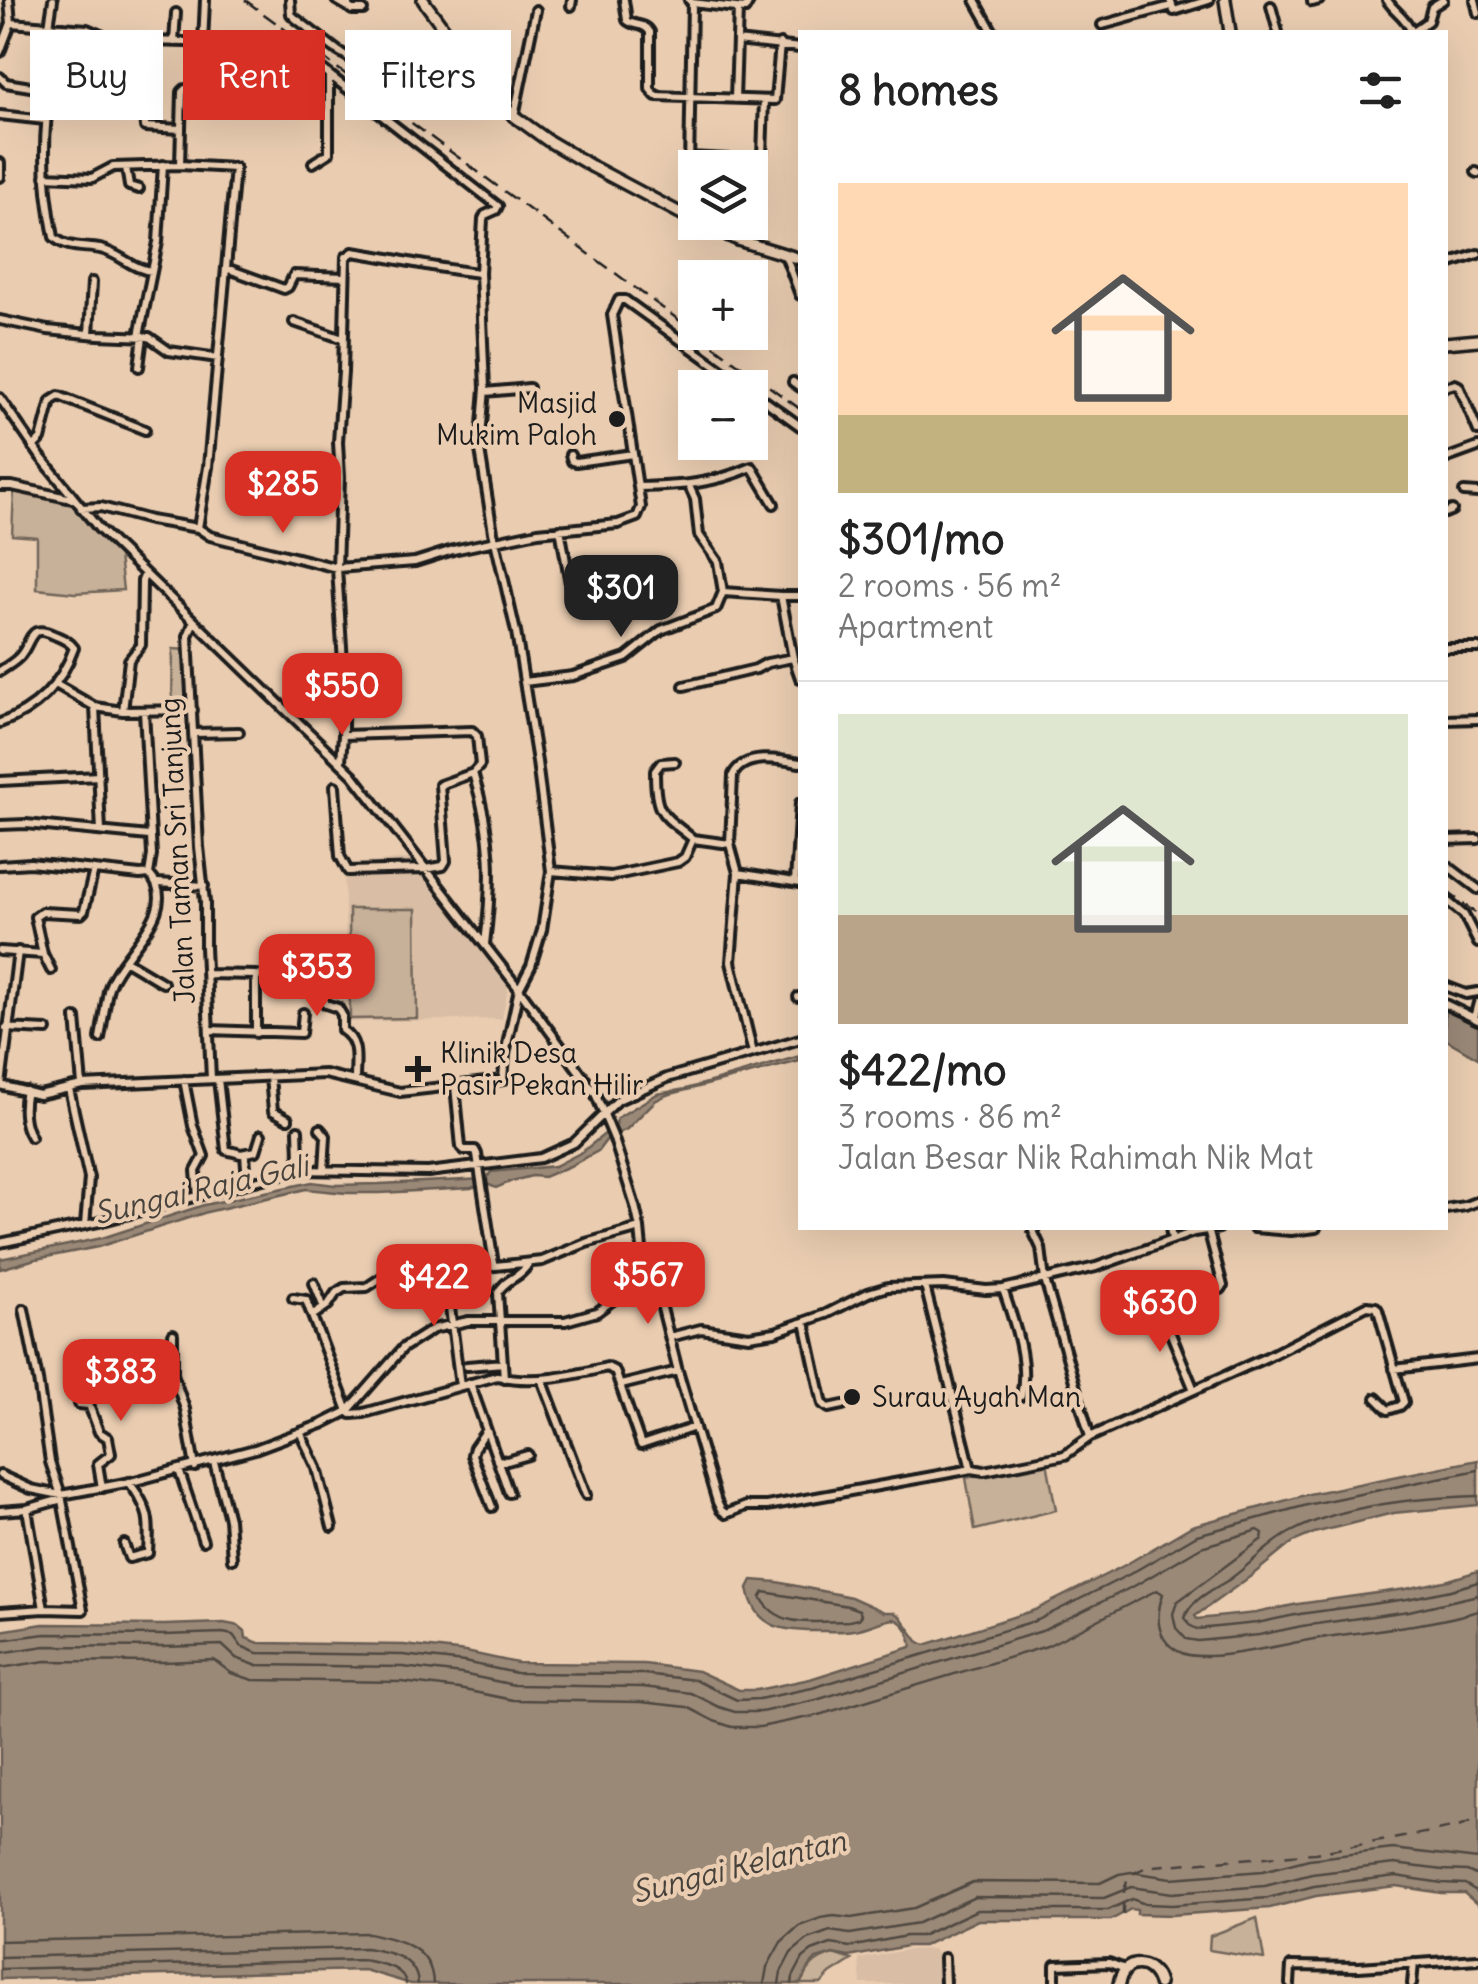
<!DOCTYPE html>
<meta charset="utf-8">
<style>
:root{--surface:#fff;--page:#f6f6f6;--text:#222;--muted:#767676;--line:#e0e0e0;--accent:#d93025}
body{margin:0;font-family:Delius,sans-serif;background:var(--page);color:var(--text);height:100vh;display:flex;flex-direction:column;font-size:38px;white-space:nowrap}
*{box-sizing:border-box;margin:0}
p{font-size:32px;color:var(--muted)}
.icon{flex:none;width:55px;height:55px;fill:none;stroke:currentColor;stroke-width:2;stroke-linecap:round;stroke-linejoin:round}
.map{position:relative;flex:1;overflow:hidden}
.details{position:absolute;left:798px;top:30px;width:650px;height:1200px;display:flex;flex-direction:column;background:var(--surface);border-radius:0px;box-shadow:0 10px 40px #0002}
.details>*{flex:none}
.banner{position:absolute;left:30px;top:30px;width:618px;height:90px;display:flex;gap:20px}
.buttons{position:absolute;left:678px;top:150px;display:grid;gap:20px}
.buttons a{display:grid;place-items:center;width:90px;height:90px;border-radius:0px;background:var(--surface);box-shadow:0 10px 40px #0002;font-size:50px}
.price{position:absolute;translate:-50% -85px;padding:0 22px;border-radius:20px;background:var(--accent);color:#fff;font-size:32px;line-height:65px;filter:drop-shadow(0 2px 5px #0008)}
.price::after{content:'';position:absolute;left:50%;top:60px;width:30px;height:22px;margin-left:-15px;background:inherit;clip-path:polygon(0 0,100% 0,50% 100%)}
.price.selected{background:#222;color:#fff}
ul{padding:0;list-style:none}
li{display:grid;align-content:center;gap:20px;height:530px;padding:0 40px}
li+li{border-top:2px solid var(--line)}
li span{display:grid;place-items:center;height:310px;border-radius:0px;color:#555}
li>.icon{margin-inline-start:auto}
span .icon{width:180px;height:180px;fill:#fffc;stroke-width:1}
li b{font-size:42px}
h2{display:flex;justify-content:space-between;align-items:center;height:120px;padding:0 40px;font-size:42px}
.chip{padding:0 35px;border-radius:0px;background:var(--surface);box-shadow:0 10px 40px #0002;font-size:35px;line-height:90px}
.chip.selected{background:var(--accent);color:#fff}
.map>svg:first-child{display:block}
</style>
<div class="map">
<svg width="1478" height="1984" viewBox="0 0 1478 1984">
<rect width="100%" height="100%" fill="#eacdb1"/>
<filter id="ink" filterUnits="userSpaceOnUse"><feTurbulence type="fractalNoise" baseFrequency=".01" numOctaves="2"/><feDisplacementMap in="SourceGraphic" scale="20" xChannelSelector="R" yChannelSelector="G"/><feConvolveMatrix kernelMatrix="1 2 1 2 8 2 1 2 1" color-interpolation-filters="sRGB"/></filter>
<g filter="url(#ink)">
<!-- built -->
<path fill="#d9bea5" d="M417 858 509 984 502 1019 347 1022 344 865Z
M933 1949 937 1953 940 1984H861L859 1959 906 1950Z"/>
<!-- green -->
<path fill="#c8b199" stroke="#72665a" stroke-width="2.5" d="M14 491 71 504 119 556 123 590 75 593 37 589V537L12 535Z
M173 649 186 650 189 701 186 705H172Z
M349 909H416L417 1018 350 1019Z
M1047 1462 1056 1510 975 1530 966 1478Z
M1257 1918 1264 1959 1209 1950 1210 1936Z
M833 1954 852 1960 830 1974 821 1984H800C809 1967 814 1960 833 1954Z"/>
<!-- water -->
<path fill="#9b8978" stroke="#685d53" stroke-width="2.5" d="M1445 1011 1478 1025V1058L1445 1039Z
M800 1056V1061L667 1095 655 1101 627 1129 607 1139 598 1151 570 1166 544 1177 532 1176 512 1181 496 1188 485 1183 471 1188 380 1193H346L306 1189 207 1212 98 1247 36 1259 0 1269V1259L102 1238 204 1205 312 1182 335 1185 379 1184 486 1179 491 1172 555 1166 582 1152 616 1125 617 1118 657 1094 686 1089Z
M1478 1460V1505L1393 1513 1314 1533 1293 1542 1251 1576 1195 1616 1197 1619 1256 1613 1298 1604 1406 1589 1449 1580 1478 1571V1905L1464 1893H1441L1396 1886 1316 1896 1270 1908 1172 1915 1137 1914V1910L1131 1909 1111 1920H978L923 1946H907L849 1957 833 1954 816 1959 810 1966 800 1984H411L364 1970 0 1979V1631L43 1624 164 1625 224 1623 239 1626 245 1631 246 1638 259 1643 404 1645 466 1652 517 1663 644 1664 698 1671 739 1690H757L810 1679 911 1647 912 1644C909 1632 905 1622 893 1619 879 1621 868 1628 854 1630 841 1632 827 1631 814 1631 781 1631 755 1627 748 1588L752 1580 777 1582 851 1597 884 1612H893L900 1616 918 1641 925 1645 1035 1610 1125 1565 1192 1526 1309 1494Z"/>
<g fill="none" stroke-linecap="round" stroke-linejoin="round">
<!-- shore -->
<path stroke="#4f4841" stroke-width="2.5" d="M1478 1496C1419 1498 1344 1504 1291 1532 1269 1543 1250 1565 1230 1579 1215 1589 1189 1600 1185 1618L1189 1625 1197 1629 1257 1623 1300 1614 1407 1599 1451 1590 1478 1582
M764 1592 848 1606 859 1610 861 1615 858 1619 849 1621C817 1621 778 1630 761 1597Z
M0 1640 45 1634 164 1635 223 1633 233 1635 241 1646 257 1653 403 1655 464 1662 516 1673 644 1674 695 1680 737 1700 759 1699 812 1688 1038 1620 1130 1574 1197 1535 1311 1504 1478 1470
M0 1653 45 1646 164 1647 222 1645 236 1658 255 1665 403 1667 462 1674 514 1685 643 1687 691 1693 719 1707 735 1712H761L816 1700 1042 1631 1136 1585 1201 1547 1258 1530 1263 1533 1262 1539 1177 1602 1173 1614 1176 1628 1186 1639 1198 1641 1259 1635 1302 1626 1409 1611 1478 1595
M0 1668 46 1661 164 1662 214 1660 231 1673 253 1680 402 1682 459 1689 513 1700 641 1702 687 1707 714 1721 732 1727H760L819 1715 1047 1646 1157 1590 1163 1594C1155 1617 1156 1642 1182 1653 1204 1663 1277 1646 1303 1641 1362 1630 1421 1628 1478 1611
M0 1941 369 1933C400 1940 432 1947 433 1984
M0 1957 365 1948C388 1952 416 1956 418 1984
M0 1969 364 1960C380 1964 404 1966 406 1984
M764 1984 767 1967 781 1942 799 1926 821 1918 834 1916 851 1918 914 1908 973 1882 1100 1883 1119 1874 1131 1872 1171 1878 1263 1871 1309 1859 1393 1849 1478 1859
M779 1984 781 1972 791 1953 808 1939 830 1931 850 1934 918 1923 975 1897 1104 1898 1131 1887 1172 1893 1265 1886 1312 1874 1394 1864 1443 1870 1467 1871 1478 1876
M792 1984 793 1977 803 1958 812 1951 831 1944 850 1947 906 1936H921L977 1910H1108L1132 1899 1145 1904 1172 1905 1268 1898 1314 1886 1396 1876 1442 1883 1465 1884 1478 1892"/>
<!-- ferry -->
<path stroke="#48423c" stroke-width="2.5" stroke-dasharray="12 10" stroke-linecap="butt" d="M1123 1915C1123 1887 1123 1872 1153 1866L1315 1853 1458 1827 1478 1820"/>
<!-- minor casing -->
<g stroke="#1c1c1c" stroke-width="14">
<path id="minor" d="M9 0 11 23
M290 0 291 14 295 18 338 51 360 64 383 85 403 97H425
M336 0 348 7V0
M624 0 627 20C634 27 644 22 650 32V89L656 96 775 100 780 44
M689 0 692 3 689 167 695 208 692 220
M975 0 993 32
M1170 0 1174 11 1209 0
M1312 0V2L1319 0
M1387 0C1396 14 1404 14 1412 32
M1475 0 1478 13
M692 3 745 9 750 0
M571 6 572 0
M1271 6 1278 32
M348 7 352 10H363
M1102 25 1171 6
M49 26 53 0
M1412 32 1428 21 1432 7 1443 0
M737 41 800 48
M174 42 176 13
M203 43 205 0
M0 52 11 23 87 29 112 40 291 45 498 206 496 210 485 215 483 219 480 273 485 388 480 450 493 532 516 632 537 762 551 871 542 930 531 966 519 989 505 1054 503 1080 400 1092 325 1074 82 1085 39 1095 0 1085
M445 63 451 40
M372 75 395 64 458 65 468 63
M0 77 6 83 86 96
M51 89C41 139 44 188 54 237 66 249 85 246 100 249 120 253 133 270 152 271
M735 99 738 9
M143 101 145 127 181 129
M0 115 45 120
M514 116 536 10
M762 156 764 100
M689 157 728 159
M0 163V177
M313 163 329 153V76
M180 165 235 168 208 467 198 528
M126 167 129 186 139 189
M1476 172 1478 173
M45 176 92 178 113 167 180 165 182 92 185 89H201L206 86 212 43
M785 255 800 295
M1445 265 1478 254
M226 268 284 289 288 287 294 275 345 277
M0 320 48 330 98 335 149 337 169 351 218 358
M294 322 343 339
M89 334 92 282
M139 336 158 242 163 165
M139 367 143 336
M793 382 800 387
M1445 387 1455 384 1459 386 1478 431
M750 390 800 426
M485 392 529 388
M0 398 40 456 99 529 353 775 519 989 595 1093 613 1136 635 1206 640 1228 642 1249 630 1282 621 1294 597 1312 565 1321H468L433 1329 403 1348 348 1411 322 1424 255 1449 131 1482 61 1495 31 1489 0 1475
M33 447 41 439 51 401 59 396 145 430
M570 455 572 461 576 462 633 454
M1445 459 1478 447
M0 486H12L72 499
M689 486 695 499 699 535 718 562 723 592 781 596
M638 487C681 486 713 484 752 467L774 504
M1464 492 1478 493
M81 508 101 507 150 520 198 528 210 536 337 568 415 562 453 550 538 532 618 524 637 517 641 507 612 315 619 300H625L747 388
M1445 513 1452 510
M560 529 574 605
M800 596H781L793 658 800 678
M194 621 188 636 199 847 205 902V947L211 1079
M1445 648H1478
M0 671C7 666 15 662 20 656 33 641 28 623 54 635 63 639 69 641 74 648 61 685 37 710 0 723
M524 682 573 676 626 658 661 630 716 609 723 592
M57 685 95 707 101 831
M684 686 756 669 767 663 793 658
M95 707 123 711 193 710
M123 711 129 660 141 645 142 581 145 574
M1445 720 1478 719
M194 733 239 732
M341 761 343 735V663L337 568 340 478 338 442 343 372 346 257 353 252C395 258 437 269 480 273
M675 762 661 763 655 771C655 815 661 813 693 839
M473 773C493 837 493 879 485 944
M0 781 99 776
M335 786 340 856 348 871 425 869 443 866 446 861 440 785 473 773 480 765 477 736 472 731 343 735
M0 825 26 824 149 836
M1445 840 1478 839
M730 844 733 775C744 753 779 759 800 763
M1445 864 1478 889
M0 865 30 863 140 875 149 874
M551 871 611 876 678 862 685 857 693 839 730 844 738 873 800 883
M738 873 731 962 753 1053
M795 882 800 803
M158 883 204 886
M1445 899 1464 915 1478 943
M0 951 43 954
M126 961 163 983
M51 970 43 954 35 917 42 912 81 914 84 911 94 870
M207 974 256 975V1033
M256 975 269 977 285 987 317 992 326 1004 338 1008 342 1015V1030C360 1042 355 1059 355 1080
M1445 986 1466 994 1478 992
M798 997H800
M1445 1004 1478 1020
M76 1018 82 1085
M1474 1018 1478 1003
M6 1028 47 1030
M209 1030 301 1033 303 1013
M100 1038C103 1022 105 1006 108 991 117 954 184 911 149 874L152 855 144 711
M270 1077 273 1111 288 1119
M218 1079 226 1150 241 1154 256 1151 261 1135
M184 1080 193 1126 204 1156 196 1171 198 1195
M1 1085 18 951
M455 1086 461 1147 464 1150H475L477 1154 494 1264
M69 1089 89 1178 85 1225
M26 1091C22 1106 23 1125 31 1137
M320 1129 326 1136 324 1170
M245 1154 247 1182
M297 1170 299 1156 298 1130
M1445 1209 1465 1206 1478 1201
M1036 1228 1033 1231 1041 1248 1045 1280 1090 1437
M1170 1228 1172 1240
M1254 1228 1291 1231 1316 1228
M0 1243 99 1222 297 1170 428 1172 541 1158 574 1143 618 1100 667 1078 800 1039
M445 1268 460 1386
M314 1283 324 1308
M925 1286 971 1469
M1003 1289C1014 1322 1029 1361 1021 1396
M1199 1296 1221 1289 1223 1286 1208 1229
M293 1298 306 1300 348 1411 351 1414 364 1413 497 1376C534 1384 571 1376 607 1367L615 1371 641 1445 695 1427
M1160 1307 1194 1390
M312 1316 328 1305 336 1293 344 1288 367 1287 387 1274 421 1268H445L457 1265 486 1267 542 1261 586 1243 640 1228
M805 1322 823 1404 829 1408 843 1405
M173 1334V1374L185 1409 195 1467
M670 1337 701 1329 749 1336 775 1332 826 1314 868 1293 888 1287 944 1285 986 1290 1003 1289 1096 1267 1194 1232 1219 1228
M467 1366 503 1363
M1394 1369 1478 1359
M678 1371 717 1502 721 1510 726 1514 746 1506H767L972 1469 984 1471 1065 1455 1090 1437 1267 1357 1367 1306 1376 1307 1378 1310 1404 1402 1400 1406 1388 1410 1376 1398
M504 1378 498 1293C504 1279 521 1278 528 1264
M542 1379 586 1495
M470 1383 509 1493
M621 1385 678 1371 651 1265 642 1251
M79 1404 89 1405 99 1432 108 1438 111 1454 98 1464 102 1488
M486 1431 474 1448 472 1455 492 1507
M300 1432 317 1468 332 1527
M497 1460 507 1461 528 1455
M214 1462 229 1519 232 1559
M179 1470 203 1541
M27 1509 44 1609
M0 1511 27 1509 62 1499
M124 1544 129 1558 148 1553C150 1519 150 1510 129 1482
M0 1612 44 1609 83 1610 61 1495 50 1462 38 1380 24 1309
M944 1958 945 1984
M1055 1984V1965L1109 1963 1125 1969
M1290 1984 1291 1966 1359 1967 1478 1959
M1412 1984 1414 1963"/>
</g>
<!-- major casing -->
<g stroke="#1c1c1c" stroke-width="16">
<path id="major" d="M423 0 486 86 514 116 547 140 593 167 695 221
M1225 0 1230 32
M698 222 738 240 800 259
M1445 343 1478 340
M1119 1984C1123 1957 1153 1959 1159 1984"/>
</g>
<!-- minor -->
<use href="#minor" stroke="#eacdb1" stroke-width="6"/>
<!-- major -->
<use href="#major" stroke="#eacdb1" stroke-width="9"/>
<!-- rail -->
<path stroke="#1c1c1c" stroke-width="2.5" stroke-dasharray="15 8" stroke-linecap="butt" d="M245 0 695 332
M695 332 800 409
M1445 890 1478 915"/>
</g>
</g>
<!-- markers -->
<g fill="#1c1c1c" stroke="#eacdb1" stroke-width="4">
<circle cx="617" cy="419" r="10"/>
<path d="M413 1054h10v10h10v10h-10v10h-10v-10h-10v-10h10z"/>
<circle cx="852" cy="1397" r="10"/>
</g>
<g text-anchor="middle" stroke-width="8" stroke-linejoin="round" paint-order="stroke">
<!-- poi labels -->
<g font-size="28" fill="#1c1c1c" stroke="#eacdb1" text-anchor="start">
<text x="597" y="413" text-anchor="end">Masjid<tspan x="597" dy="32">Mukim Paloh</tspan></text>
<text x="440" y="1063">Klinik Desa<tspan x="440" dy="32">Pasir Pekan Hilir</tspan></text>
<text x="872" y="1407">Surau Ayah Man</text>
</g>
<!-- street labels -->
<g font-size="28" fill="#1c1c1c" stroke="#eacdb1">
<text transform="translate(177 851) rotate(-93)" y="10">Jalan Taman Sri Tanjung</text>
</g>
<!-- water labels -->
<g font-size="30" font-style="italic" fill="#48423c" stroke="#eacdb1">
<text transform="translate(201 1190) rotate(-13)" y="10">Sungai Raja Gali</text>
<text transform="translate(739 1867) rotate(-14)" y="10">Sungai Kelantan</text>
</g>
</g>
</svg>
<div class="buttons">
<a><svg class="icon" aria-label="layers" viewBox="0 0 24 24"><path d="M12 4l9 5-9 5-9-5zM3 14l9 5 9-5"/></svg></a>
<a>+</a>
<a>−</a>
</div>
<b class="price" style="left:283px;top:536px">$285</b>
<b class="price selected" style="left:621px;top:640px">$301</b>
<b class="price" style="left:342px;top:738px">$550</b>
<b class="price" style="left:317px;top:1019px">$353</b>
<b class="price" style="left:648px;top:1327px">$567</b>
<b class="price" style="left:434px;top:1329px">$422</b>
<b class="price" style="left:1160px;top:1355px">$630</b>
<b class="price" style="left:121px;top:1424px">$383</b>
<div class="banner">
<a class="chip">Buy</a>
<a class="chip selected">Rent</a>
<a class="chip">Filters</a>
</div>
<section class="details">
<h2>8 homes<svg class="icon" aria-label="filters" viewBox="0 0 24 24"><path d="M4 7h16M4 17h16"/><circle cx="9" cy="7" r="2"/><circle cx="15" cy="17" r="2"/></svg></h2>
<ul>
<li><span style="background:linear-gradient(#ffd9b3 75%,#c2b280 0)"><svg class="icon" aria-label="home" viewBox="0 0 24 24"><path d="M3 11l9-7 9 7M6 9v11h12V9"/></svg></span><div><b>$301/mo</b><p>2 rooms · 56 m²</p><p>Apartment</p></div></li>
<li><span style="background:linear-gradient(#dfe7d0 65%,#b9a48a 0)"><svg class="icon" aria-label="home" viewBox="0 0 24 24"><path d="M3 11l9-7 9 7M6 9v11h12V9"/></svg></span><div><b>$422/mo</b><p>3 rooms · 86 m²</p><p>Jalan Besar Nik Rahimah Nik Mat</p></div></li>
</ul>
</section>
</div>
